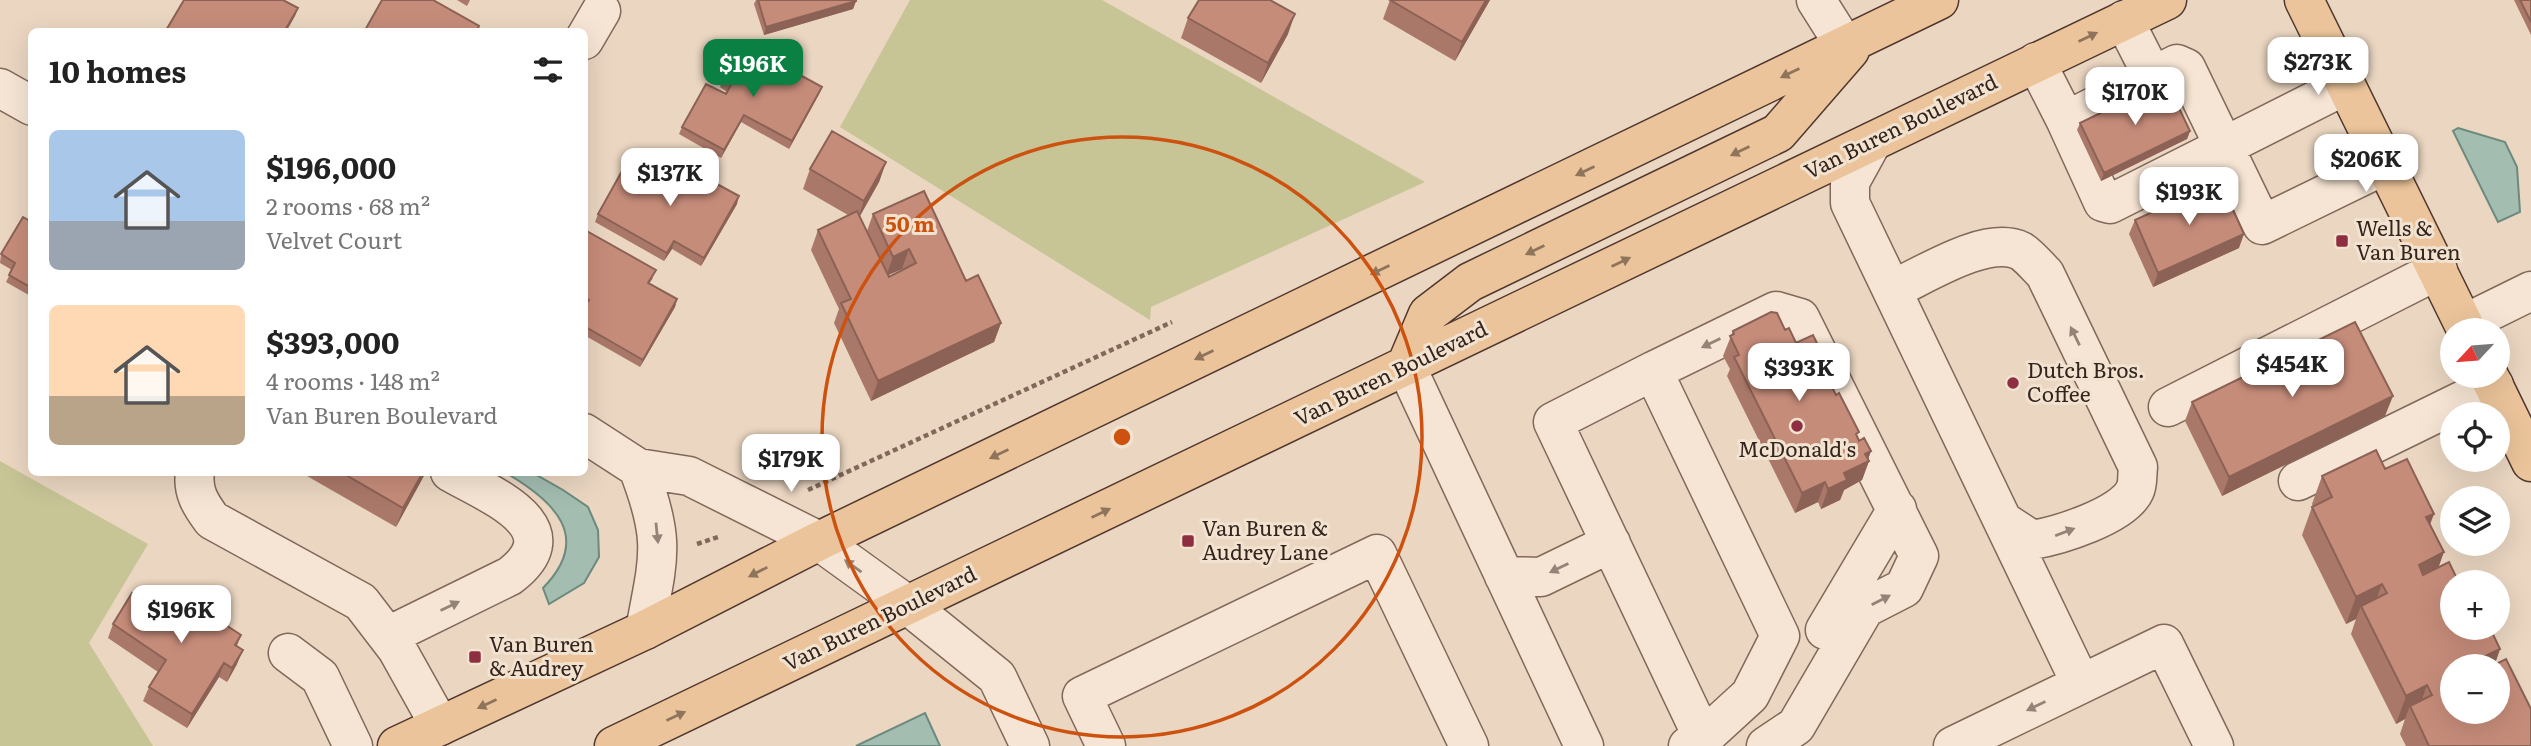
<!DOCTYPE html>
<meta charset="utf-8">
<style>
:root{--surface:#fff;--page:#f2f2f2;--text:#222;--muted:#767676;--accent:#0b8043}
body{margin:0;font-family:Literata,serif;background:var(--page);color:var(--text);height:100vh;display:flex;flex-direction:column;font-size:26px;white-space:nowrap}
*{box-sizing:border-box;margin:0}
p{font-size:23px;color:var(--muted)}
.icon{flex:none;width:38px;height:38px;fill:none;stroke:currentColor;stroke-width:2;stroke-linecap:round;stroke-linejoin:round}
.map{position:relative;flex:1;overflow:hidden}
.side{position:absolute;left:28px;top:28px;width:560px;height:448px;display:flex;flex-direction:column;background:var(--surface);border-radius:10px;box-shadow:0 7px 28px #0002}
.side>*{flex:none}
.needle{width:46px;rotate:244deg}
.controls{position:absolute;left:2440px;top:318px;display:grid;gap:14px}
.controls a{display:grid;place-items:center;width:70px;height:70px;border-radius:50%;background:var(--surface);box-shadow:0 7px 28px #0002;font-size:35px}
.price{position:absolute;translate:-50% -60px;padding:0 16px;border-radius:14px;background:#fff;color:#222;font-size:23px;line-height:46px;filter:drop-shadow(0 2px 4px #0008)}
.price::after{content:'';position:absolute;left:50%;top:42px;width:21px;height:16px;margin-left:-10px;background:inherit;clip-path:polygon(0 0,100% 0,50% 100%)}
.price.active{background:var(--accent);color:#fff}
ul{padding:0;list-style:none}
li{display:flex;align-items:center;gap:21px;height:175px;padding:0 21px}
li span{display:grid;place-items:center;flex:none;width:196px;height:140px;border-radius:10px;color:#555}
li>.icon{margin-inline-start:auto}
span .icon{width:84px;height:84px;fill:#fffc;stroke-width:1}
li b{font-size:30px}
h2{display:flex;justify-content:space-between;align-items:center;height:84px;padding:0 21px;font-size:30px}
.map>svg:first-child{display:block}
</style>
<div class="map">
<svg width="2531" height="746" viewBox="0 0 2531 746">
<rect width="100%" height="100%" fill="#ead6c1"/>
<!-- green -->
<path fill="#c7c496" d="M910 0H1102L1425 182 1151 307 1150 320 840 127Z
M0 461 148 544 89 643 153 746H0Z"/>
<!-- water -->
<path fill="#a3bdb1" stroke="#6c8a7d" stroke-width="2" d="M2458 128 2505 142 2517 167 2520 212 2498 222 2453 131Z
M506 473H533L563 490 588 507 598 530 599 557 584 583 549 604 543 588C593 537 554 501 506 473Z
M925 713 940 746H856Z"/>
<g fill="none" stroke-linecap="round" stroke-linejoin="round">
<!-- minor casing -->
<g stroke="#82685a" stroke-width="41">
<path id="minor" d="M1816 0 1845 46
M2124 20 2153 77
M584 40 601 11
M2036 62 2066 121 2177 64 2186 68 2262 225 2385 165
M0 88 32 106
M2066 121 2103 202 2110 204 2346 85
M1872 142 1850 182V203L2081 684
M1892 290C1923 276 1987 234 2021 251 2029 256 2038 267 2045 274L2138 467C2137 474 2138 484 2135 490 2124 516 2057 536 2032 540L2003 521
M2464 324 2531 291
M1406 366 1584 746
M1653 371 1776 311 1800 318 1919 556 1904 588 1865 608 1796 726 1766 746
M2168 407 2438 270
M584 433 638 468 689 476 819 541 909 606 997 677 1030 746
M638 468C666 540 659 556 645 630
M195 472C192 492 201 505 212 520L361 602 397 649 440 726
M2298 481 2494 385
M1504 576 1541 577 1611 543
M1825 630 1897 509
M388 636 510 576C574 527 490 495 450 472
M288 653 320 677 353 746
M1106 746 1082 696 1377 554 1469 746
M1688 746 1703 738 1750 695 1780 636 1653 371 1553 422 1703 738
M1953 746 2164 644 2214 746"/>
</g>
<!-- major casing -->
<g stroke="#50382e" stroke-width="41">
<path id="major" d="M2304 0 2467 331
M1406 366 1428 314 1470 282 1778 133 1850 50
M2489 376 2531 462
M397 746 645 630 819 541 1939 0
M614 746 2167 0"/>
</g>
<!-- path -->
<path stroke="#82685a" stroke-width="4.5" stroke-dasharray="5 3.5" stroke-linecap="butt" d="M808 490 1172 322
M697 544 718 537"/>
<!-- minor -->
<use href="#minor" stroke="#f6e5d4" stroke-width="38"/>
<!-- major -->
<use href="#major" stroke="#ebc49b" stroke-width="38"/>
</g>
<!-- wall -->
<path fill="#aa7869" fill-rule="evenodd" d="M457 0H470L467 6Z
M756 0H856V1L853 9 764 35 754 4Z
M1390 0H1490L1455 61 1383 19Z
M2514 0H2531V35Z
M1188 18 1288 34 1261 83 1181 38Z
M722 80 819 94 789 149 741 122 721 158 679 134 682 127 726 94 727 92 720 87Z
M2080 123 2190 131 2187 139 2101 181 2077 130Z
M886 162 879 182 860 216 867 231 873 214 966 281 1001 323 994 342 871 401 834 323 839 309 811 250 818 230 848 215 803 189 810 169ZM902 269 903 270 889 277 888 275Z
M630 175 659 181 737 204 701 266 672 249 664 261 595 222 598 214Z
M2135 220 2239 248 2153 287 2129 234Z
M32 222V297L6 282 12 270 0 263 1 254Z
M584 231 653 278 649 284 677 299 675 307 640 367 584 335Z
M1785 330 1796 343 1834 392 1859 441 1871 451 1868 459 1869 461 1862 480 1844 490 1840 500 1821 509 1818 502 1795 513 1727 376 1730 369 1723 356 1733 331Z
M2192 402 2385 416 2222 496 2185 421Z
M2385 469 2430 524 2438 568 2452 583 2500 649 2494 665 2531 746H2406L2400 734 2405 719 2396 724 2351 634 2356 619 2346 624 2302 535 2312 507H2313L2312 504 2322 476Z
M300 472H426L396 527Z
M113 624 241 635 237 646V664L227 682 219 677 187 728 143 701 149 687 158 672 108 638Z"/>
<!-- shaded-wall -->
<path fill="#8b6255" d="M1486 0H1490L1455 61 1462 42Z
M856 1 853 9 764 35 766 27Z
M298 8 295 16 286 32H284Z
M1295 14 1288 34 1261 83 1268 63Z
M822 87 819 94 789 149 792 141Z
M744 115 741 122 721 158 724 150Z
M2190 131 2187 139 2101 181 2104 173Z
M886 162 879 182 857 221 864 201Z
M739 196 737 204 701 266 704 258Z
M2244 234 2239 248 2153 287 2158 273Z
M674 241 672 249 664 261 667 253Z
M909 249 902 269 886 276 893 257Z
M677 299 675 307 640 367 643 360Z
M1001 323 994 342 871 401 878 381Z
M2393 396 2385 416 2222 496 2229 477Z
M1871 451 1867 462 1869 461 1862 480 1844 490 1840 500 1821 509 1828 489 1865 454Z
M423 472H426L396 527 403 508Z
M1825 482 1818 502 1795 513 1802 493Z
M2434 514 2424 541 2426 517Z
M2444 552 2434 580 2409 592 2419 565Z
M2382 584 2372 611 2361 606 2356 619 2346 624 2356 597Z
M2500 649 2494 667H2475L2477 660Z
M243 650 237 664 227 682 232 668Z
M224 663 219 677 187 728 192 714Z
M2427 685 2417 713 2410 706 2405 719 2396 724 2406 696Z"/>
<!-- building -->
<path fill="#c68c7a" stroke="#8b6255" stroke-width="2" d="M184 0H283L298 8 284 32H165Z
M382 0H433L479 26 476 32H364Z
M758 0H856V1L766 27Z
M1199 0H1270L1295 14 1268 63 1188 18Z
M1390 0H1486L1462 42Z
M2520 0H2531V22Z
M740 42 822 87 792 141 744 115 724 150 682 127 706 84 726 94 731 85 722 80Z
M2166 81 2190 131 2104 173 2080 123Z
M832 131 886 162 864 201 810 169Z
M671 159 739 196 704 258 674 241 667 253 598 214 622 171 630 175 635 167 659 181Z
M2220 181 2244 234 2158 273 2135 220Z
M924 191 966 281 978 275 1001 323 878 381 841 303 851 299 818 230 857 211 889 277 916 263 909 249 893 257 873 214Z
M23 217 32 222V288L9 275 15 263 1 254Z
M585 230 656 270 648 283 677 299 643 360 584 326V307L589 300 584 297Z
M1771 312 1777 313 1785 330 1789 328 1796 343 1813 335 1837 384 1832 387 1836 395 1839 393 1859 432 1856 434 1859 441 1864 438 1871 451 1865 454 1869 461 1844 473 1847 480 1828 489 1825 482 1802 493 1734 357 1739 355 1730 336 1734 334 1733 331Z
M2355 322 2393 396 2229 477 2192 402Z
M2376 450 2385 469 2407 459 2434 514 2426 517 2444 552 2419 565 2423 575 2449 562 2459 583H2452V628H2490L2500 649 2477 660 2481 667H2452V712H2497V667H2490L2506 659 2531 709V746H2429L2410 706 2432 695 2427 685 2406 696 2361 606 2387 593 2382 584 2356 597 2312 507 2332 497 2322 476Z
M341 472H423L403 508Z
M171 589 241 635 235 645 243 650 232 668 224 663 192 714 149 687 166 660 113 624 132 593 158 609Z"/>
<!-- one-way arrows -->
<defs><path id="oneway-solid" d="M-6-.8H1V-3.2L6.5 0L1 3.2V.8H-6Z" transform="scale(1.75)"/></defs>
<g fill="#8f745c">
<use href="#oneway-solid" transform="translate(2088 37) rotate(-26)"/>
<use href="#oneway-solid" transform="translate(1790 73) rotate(154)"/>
<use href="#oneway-solid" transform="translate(1740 151) rotate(154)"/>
<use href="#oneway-solid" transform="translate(1585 171) rotate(154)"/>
<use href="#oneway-solid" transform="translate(1535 250) rotate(154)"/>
<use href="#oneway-solid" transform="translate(1621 262) rotate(-26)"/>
<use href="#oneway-solid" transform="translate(1380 270) rotate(154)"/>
<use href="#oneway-solid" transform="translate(1204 355) rotate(154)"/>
<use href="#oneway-solid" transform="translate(999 454) rotate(154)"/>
<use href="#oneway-solid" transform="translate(1101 513) rotate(-26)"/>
<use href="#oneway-solid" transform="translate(758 572) rotate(153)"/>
<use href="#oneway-solid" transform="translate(487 704) rotate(155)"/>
<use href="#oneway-solid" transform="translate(676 716) rotate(-25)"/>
</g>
<g fill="#948478">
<use href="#oneway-solid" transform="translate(2075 336) rotate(-116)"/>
<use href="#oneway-solid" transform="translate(1711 343) rotate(154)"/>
<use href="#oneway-solid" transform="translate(2065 532) rotate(-21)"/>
<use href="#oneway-solid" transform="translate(657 533) rotate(84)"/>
<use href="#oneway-solid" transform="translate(853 566) rotate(-144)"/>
<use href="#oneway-solid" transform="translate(1559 568) rotate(154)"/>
<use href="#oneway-solid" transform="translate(1881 600) rotate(-27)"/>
<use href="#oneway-solid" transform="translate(450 606) rotate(-26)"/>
<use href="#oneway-solid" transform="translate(2036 706) rotate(154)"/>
</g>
<!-- distance rings -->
<circle fill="none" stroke="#cd510f" stroke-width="3.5" cx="1122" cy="437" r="300"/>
<!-- markers -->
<g fill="#8d2f40" stroke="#f2e2d0" stroke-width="2.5">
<rect x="2335" y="234" width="14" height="14" rx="3.5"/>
<circle cx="2013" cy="383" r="7"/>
<circle cx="1797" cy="426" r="7"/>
<rect x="1181" y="534" width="14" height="14" rx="3.5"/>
<rect x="468" y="650" width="14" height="14" rx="3.5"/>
</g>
<g text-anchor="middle" stroke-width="6" stroke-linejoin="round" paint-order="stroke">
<!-- street labels -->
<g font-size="21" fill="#33241d" stroke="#f2e2d0">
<text transform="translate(1901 127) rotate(-26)" y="7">Van Buren Boulevard</text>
<text transform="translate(1391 374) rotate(-26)" y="7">Van Buren Boulevard</text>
<text transform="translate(880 619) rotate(-26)" y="7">Van Buren Boulevard</text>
</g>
<!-- poi labels -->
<g font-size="21" fill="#33241d" stroke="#f2e2d0" text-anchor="start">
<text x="2356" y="236">Wells &amp;<tspan x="2356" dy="24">Van Buren</tspan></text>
<text x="2027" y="378">Dutch Bros.<tspan x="2027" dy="24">Coffee</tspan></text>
<text x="1797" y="457" text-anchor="middle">McDonald's</text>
<text x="1202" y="536">Van Buren &amp;<tspan x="1202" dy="24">Audrey Lane</tspan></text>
<text x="489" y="652">Van Buren<tspan x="489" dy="24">&amp; Audrey</tspan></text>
</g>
</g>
<circle cx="1122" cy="437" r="10" fill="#cd510f" stroke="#f2e2d0" stroke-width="3.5"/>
<g font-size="21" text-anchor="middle" font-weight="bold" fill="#cd510f" stroke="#f2e2d0" stroke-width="6" stroke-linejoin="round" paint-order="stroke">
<text x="910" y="232">50 m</text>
</g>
</svg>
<div class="controls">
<a><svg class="needle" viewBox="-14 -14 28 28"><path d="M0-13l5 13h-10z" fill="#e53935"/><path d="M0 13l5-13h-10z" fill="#767676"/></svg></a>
<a><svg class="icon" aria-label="locate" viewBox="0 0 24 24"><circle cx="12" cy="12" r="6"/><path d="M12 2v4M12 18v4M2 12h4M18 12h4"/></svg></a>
<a><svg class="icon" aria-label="layers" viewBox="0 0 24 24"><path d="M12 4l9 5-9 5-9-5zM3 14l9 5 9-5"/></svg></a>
<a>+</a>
<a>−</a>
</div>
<b class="price" style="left:2318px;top:97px">$273K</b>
<b class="price active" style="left:753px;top:99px">$196K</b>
<b class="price" style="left:2135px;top:127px">$170K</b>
<b class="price" style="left:2366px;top:194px">$206K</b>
<b class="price" style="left:670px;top:208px">$137K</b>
<b class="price" style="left:2189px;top:227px">$193K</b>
<b class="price" style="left:2292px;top:399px">$454K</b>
<b class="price" style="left:1799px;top:403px">$393K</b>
<b class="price" style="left:791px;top:494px">$179K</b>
<b class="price" style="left:181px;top:645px">$196K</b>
<section class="side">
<h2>10 homes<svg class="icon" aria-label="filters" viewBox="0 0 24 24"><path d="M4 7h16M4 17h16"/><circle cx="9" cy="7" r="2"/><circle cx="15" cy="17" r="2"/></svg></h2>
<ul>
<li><span style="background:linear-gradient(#a9c7e8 65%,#9aa5b1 0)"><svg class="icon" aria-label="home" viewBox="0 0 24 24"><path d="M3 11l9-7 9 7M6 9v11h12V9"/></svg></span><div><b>$196,000</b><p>2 rooms · 68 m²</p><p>Velvet Court</p></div></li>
<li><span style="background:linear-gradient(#ffd9b3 65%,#b9a48a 0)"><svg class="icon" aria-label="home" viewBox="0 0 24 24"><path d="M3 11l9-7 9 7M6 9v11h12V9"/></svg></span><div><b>$393,000</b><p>4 rooms · 148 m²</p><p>Van Buren Boulevard</p></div></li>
</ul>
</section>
</div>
